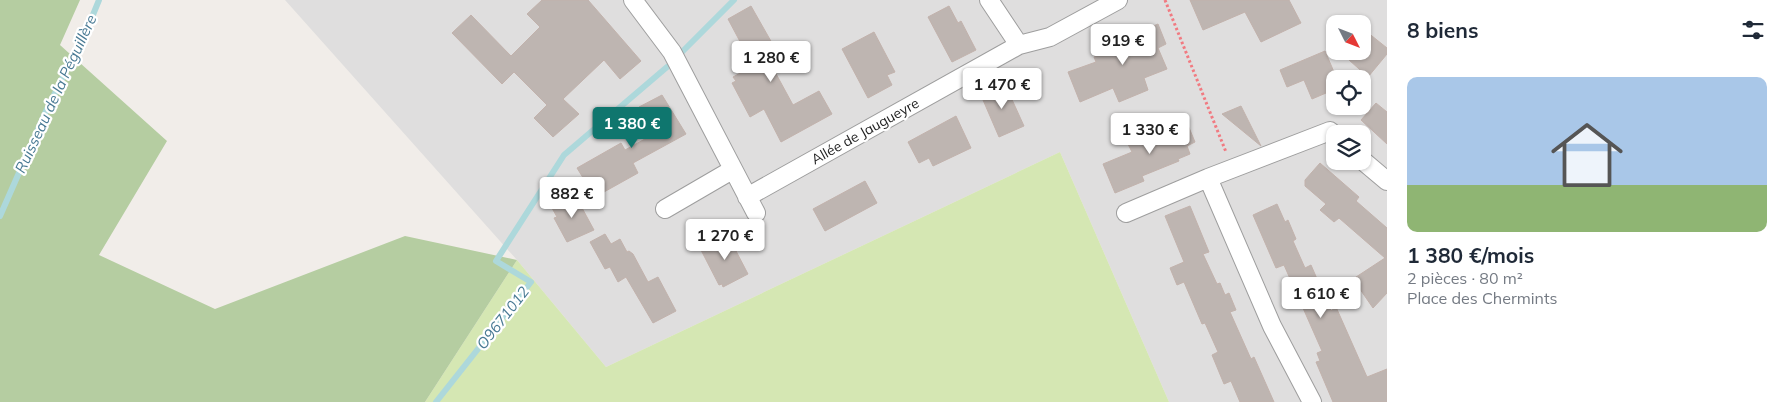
<!DOCTYPE html>
<html lang="fr">
<meta charset="utf-8">
<style>
:root{--surface:#fff;--page:#f6f6f7;--text:#1f2937;--muted:#747a83;--accent:#0f766e}
body{margin:0;font-family:Mulish,sans-serif;background:var(--page);color:var(--text);height:100vh;display:flex;flex-direction:column;font-size:19px;white-space:nowrap}
*{box-sizing:border-box;margin:0}
p{font-size:16px;color:var(--muted)}
.icon{flex:none;width:28px;height:28px;fill:none;stroke:currentColor;stroke-width:2;stroke-linecap:round;stroke-linejoin:round}
.map{position:relative;flex:1;overflow:hidden}
.drawer{display:flex;flex-direction:column;background:var(--surface);width:400px}
.drawer>*{flex:none}
.needle{width:32px;rotate:132deg}
.buttons{position:absolute;left:1326px;top:15px;display:grid;gap:10px}
.buttons a{display:grid;place-items:center;width:45px;height:45px;border-radius:10px;background:var(--surface);box-shadow:0 1px 4px #0004;font-size:25px}
.price{position:absolute;translate:-50% -42px;padding:0 11px;border-radius:5px;background:#fff;color:#222;font-size:16px;line-height:32px;filter:drop-shadow(0 1px 2px #0008)}
.price::after{content:'';position:absolute;left:50%;top:30px;width:15px;height:11px;margin-left:-8px;background:inherit;clip-path:polygon(0 0,100% 0,50% 100%)}
.price.on{background:var(--accent);color:#fff}
ul{padding:0;list-style:none}
li{display:grid;align-content:center;gap:10px;height:265px;padding:0 20px}
li span{display:grid;place-items:center;height:155px;border-radius:10px;color:#555}
li>.icon{margin-inline-start:auto}
span .icon{width:90px;height:90px;fill:#fffc;stroke-width:1}
li b{font-size:21px}
h2{display:flex;justify-content:space-between;align-items:center;height:60px;padding:0 20px;font-size:21px}
main{display:flex;flex:1;min-height:0}
.map>svg:first-child{display:block}
</style>
<main>
<div class="map">
<svg width="1387" height="402" viewBox="0 0 1387 402">
<rect width="100%" height="100%" fill="#f1ede9"/>
<!-- residential -->
<path fill="#dfdede" fill-rule="evenodd" d="M285 0H1387V402H1169L1060 152 606 367 517 260ZM1335 24H1362V51H1335ZM1335 79H1362V106H1335ZM1335 134H1362V161H1335Z"/>
<!-- grass -->
<path fill="#d5e7b3" d="M1060 152 1169 402H425L517 260 606 367Z"/>
<!-- forest -->
<path fill="#b5cda1" d="M0 0H80L60 45 167 141 99 255 215 309 405 236 517 260 425 402H0Z"/>
<g fill="none" stroke-linecap="round" stroke-linejoin="round">
<!-- stream -->
<path stroke="#add8db" stroke-width="6" d="M679 55 734 0
M0 216 47 109 88 27 99 0
M436 402 531 282 496 261 564 155 667 67"/>
</g>
<!-- building -->
<path fill="#beb5b1" stroke="#c2b2ac" d="M542 0H588L641 61 620 79 604 60 563 99 579 114 553 137 534 118 547 105 514 72 502 84 452 33 471 15 511 56 540 27 527 14Z
M1190 0H1289L1301 23 1261 42 1245 12 1203 30Z
M751 6 772 43 762 48 793 105 819 91 832 114 781 142 764 109 750 117 732 83 736 81 733 77 753 66 728 19Z
M949 6 958 23 961 21 976 50 952 62 928 17Z
M1158 24 1166 44 1158 48 1167 69 1144 78 1148 90 1119 102 1113 88 1080 102 1068 72 1096 62 1094 57 1122 46 1117 34 1139 25 1141 31Z
M1362 28 1387 48V54L1368 77 1339 51H1362Z
M874 32 895 72 887 75 892 85 868 98 842 49Z
M1325 51 1337 79H1327L1333 90 1312 99 1304 80 1287 87 1280 70Z
M1004 82 1024 126 999 137 980 93Z
M662 95 686 134 633 163 638 173 595 197 577 168 621 143 625 150 654 134 639 107Z
M1376 103 1387 112V144L1361 120Z
M1241 106 1261 146 1222 114Z
M956 116 971 148 933 166 929 158 919 163 908 142Z
M1185 118 1195 142 1187 146 1190 154 1178 159 1179 161 1142 176 1144 181 1115 193 1103 164 1132 152 1128 144Z
M1320 163 1359 197 1356 201 1387 228V293L1373 308 1353 279 1385 258 1339 218 1334 222 1320 210 1326 204 1305 186V180Z
M865 181 877 203 825 231 813 209Z
M575 195 594 230 567 242 554 218 557 217 552 208Z
M1277 204 1285 222 1288 220 1296 239 1293 241 1305 268 1311 265 1331 311 1336 307 1367 377 1387 369V402H1333L1316 362 1320 361 1317 353 1322 351 1284 265 1276 268 1253 215Z
M1190 206 1209 252 1203 254 1217 284 1220 283 1225 295 1229 293 1236 310 1230 312 1251 359 1254 357 1274 402H1240L1231 381 1224 384 1212 355 1218 352 1205 323 1202 324 1184 282 1177 285 1170 268 1184 262 1165 216Z
M605 234 611 244 620 239 627 252 629 251 633 254 648 282 658 277 676 311 653 323 626 277 618 282 610 267 605 269 590 242Z
M732 235 740 249 736 251 748 274 723 287 722 284 719 285 701 250Z"/>
<g fill="none" stroke-linecap="round" stroke-linejoin="round">
<!-- street casing -->
<g stroke="#9e9e9e" stroke-width="20">
<path id="street" d="M633 0 672 52 756 213
M989 0 1019 45
M1362 160 1387 181
M747 197 1019 45 1050 37 1118 0
M665 209 732 170
M1126 213 1208 178
M1312 402 1272 326 1208 178 1330 131 1335 136"/>
</g>
<!-- path -->
<path stroke="#f17a81" stroke-width="3" stroke-dasharray="2.5 2.5" stroke-linecap="butt" d="M1165 0 1226 152"/>
<!-- street -->
<use href="#street" stroke="#fff" stroke-width="18"/>
</g>
<g text-anchor="middle" stroke-width="4.5" stroke-linejoin="round" paint-order="stroke">
<!-- street labels -->
<g font-size="14" fill="#212121" stroke="#fff">
<text transform="translate(865 131) rotate(-29)" y="5">Allée de Jaugueyre</text>
</g>
<!-- water labels -->
<g font-size="15" font-style="italic" fill="#497a94" stroke="#fff">
<text transform="translate(56 94) rotate(-65)" y="5">Ruisseau de la Péguillère</text>
<text transform="translate(503 318) rotate(-52)" y="5">O9671012</text>
</g>
</g>
</svg>
<div class="buttons">
<a><svg class="needle" viewBox="-14 -14 28 28"><path d="M0-13l5 13h-10z" fill="#e53935"/><path d="M0 13l5-13h-10z" fill="#747a83"/></svg></a>
<a><svg class="icon" aria-label="locate" viewBox="0 0 24 24"><circle cx="12" cy="12" r="6"/><path d="M12 2v4M12 18v4M2 12h4M18 12h4"/></svg></a>
<a><svg class="icon" aria-label="layers" viewBox="0 0 24 24"><path d="M12 4l9 5-9 5-9-5zM3 14l9 5 9-5"/></svg></a>
</div>
<b class="price" style="left:1123px;top:66px">919 €</b>
<b class="price" style="left:771px;top:83px">1 280 €</b>
<b class="price" style="left:1002px;top:110px">1 470 €</b>
<b class="price on" style="left:632px;top:149px">1 380 €</b>
<b class="price" style="left:1150px;top:155px">1 330 €</b>
<b class="price" style="left:572px;top:219px">882 €</b>
<b class="price" style="left:725px;top:261px">1 270 €</b>
<b class="price" style="left:1321px;top:319px">1 610 €</b>
</div>
<section class="drawer">
<h2>8 biens<svg class="icon" aria-label="filters" viewBox="0 0 24 24"><path d="M4 7h16M4 17h16"/><circle cx="9" cy="7" r="2"/><circle cx="15" cy="17" r="2"/></svg></h2>
<ul>
<li><span style="background:linear-gradient(#a9c7e8 70%,#8fb573 0)"><svg class="icon" aria-label="home" viewBox="0 0 24 24"><path d="M3 11l9-7 9 7M6 9v11h12V9"/></svg></span><div><b>1 380 €/mois</b><p>2 pièces · 80 m²</p><p>Place des Chermints</p></div></li>
</ul>
</section>
</main>
